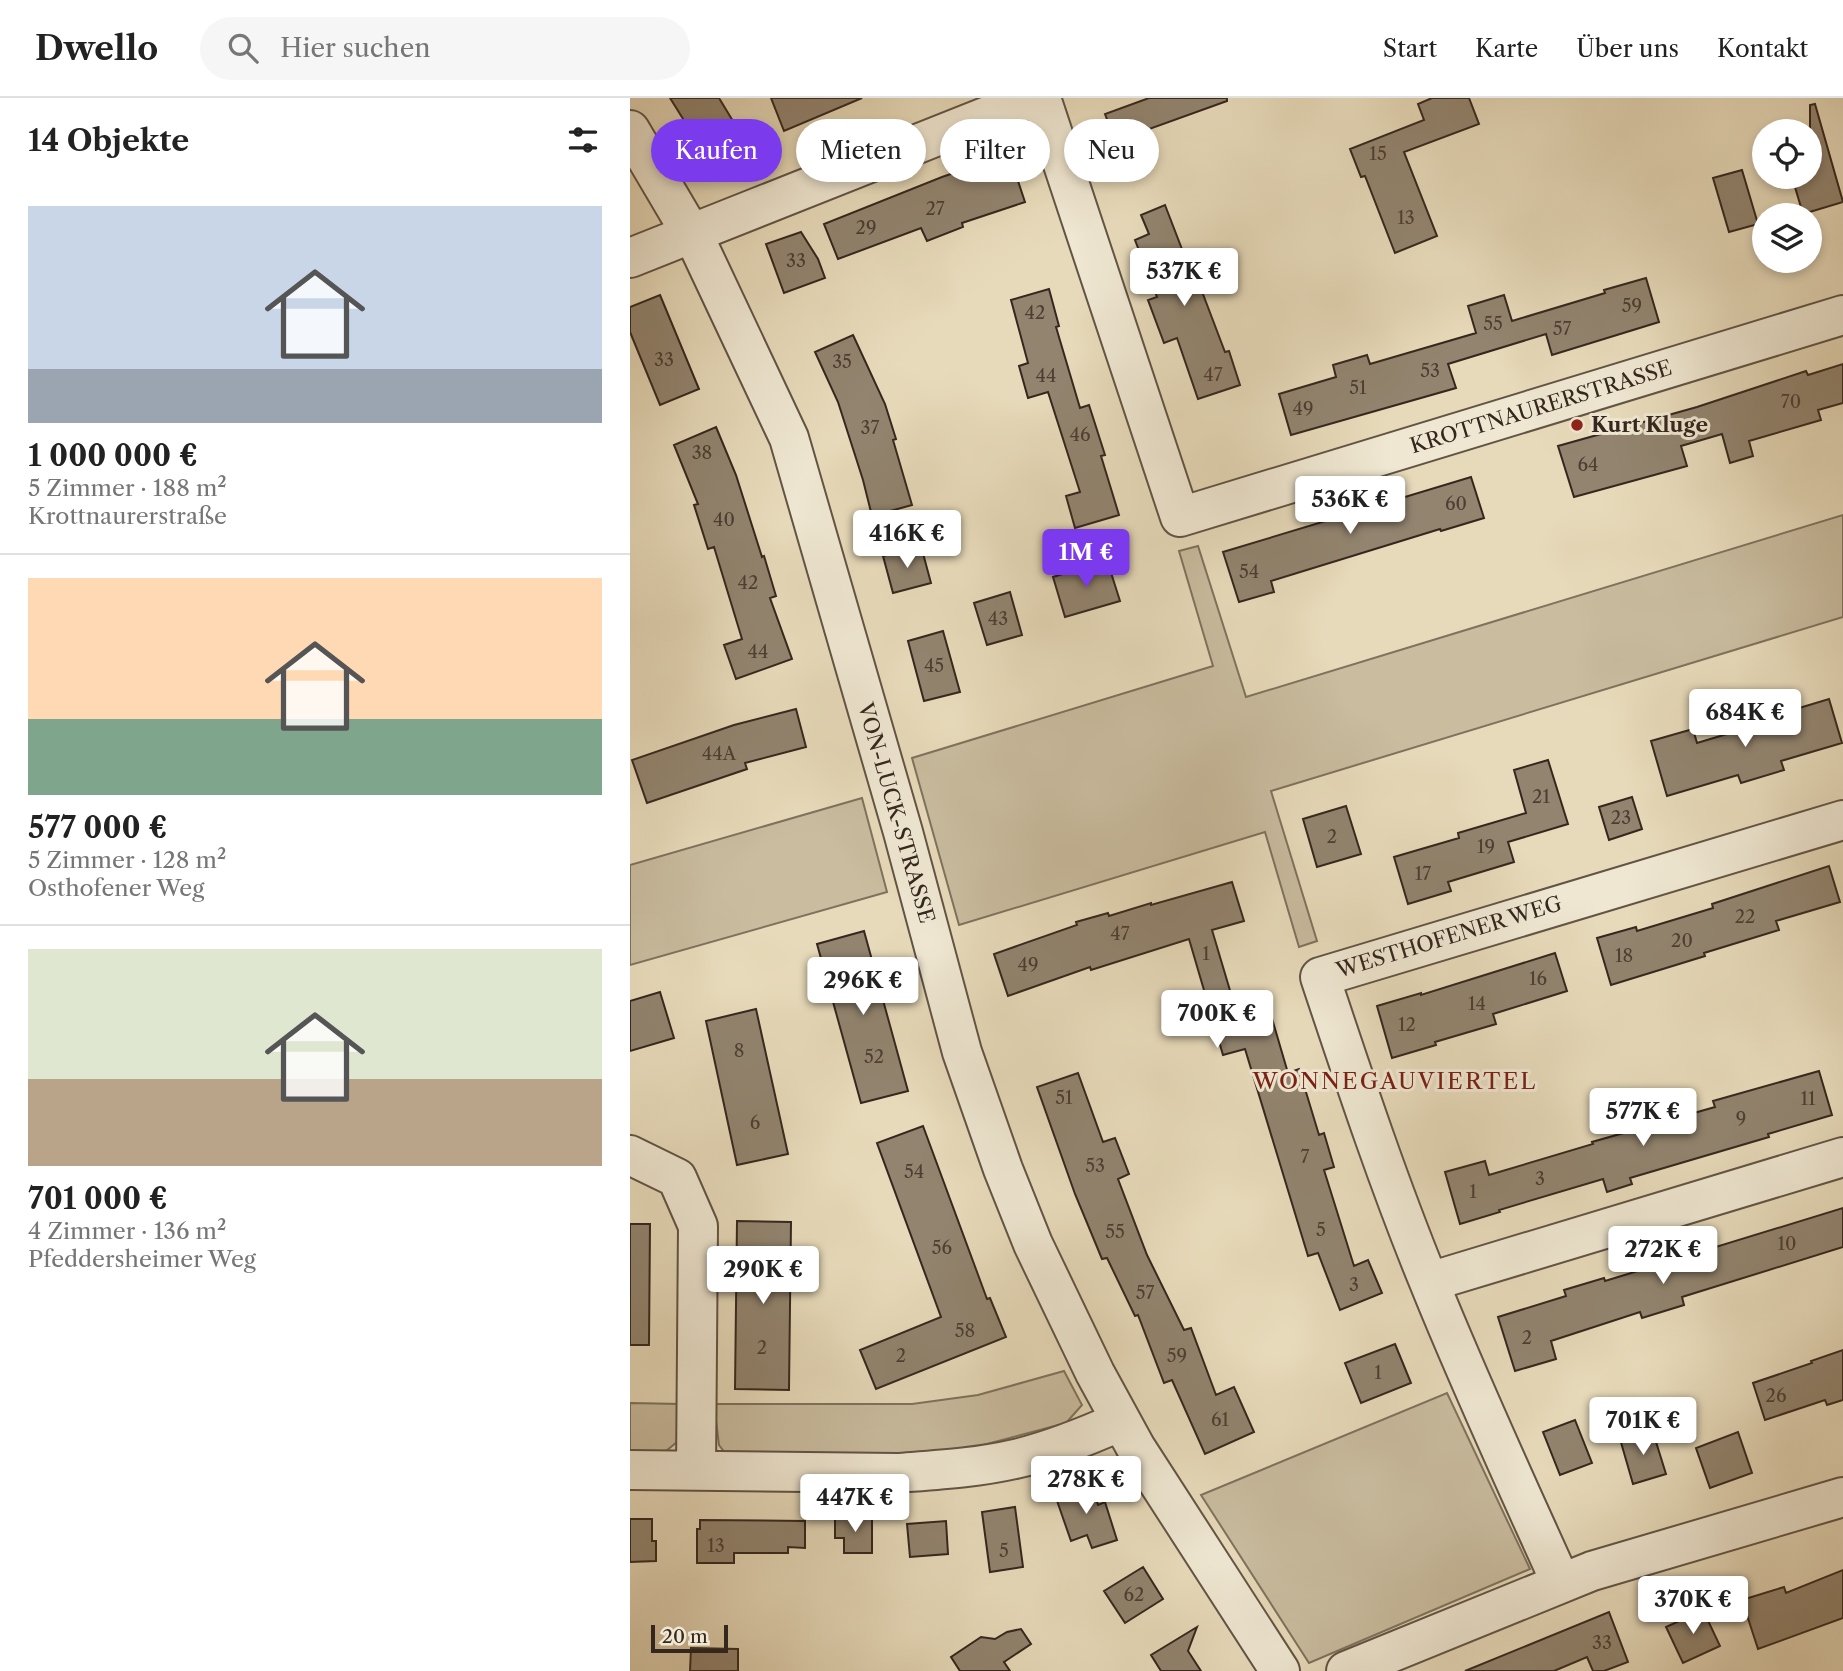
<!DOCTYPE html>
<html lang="de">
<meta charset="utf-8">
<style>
:root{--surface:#fff;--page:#f6f6f6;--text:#222;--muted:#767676;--line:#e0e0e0;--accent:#7c3aed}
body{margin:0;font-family:"Libre Caslon Text",serif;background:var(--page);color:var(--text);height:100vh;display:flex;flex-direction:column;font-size:26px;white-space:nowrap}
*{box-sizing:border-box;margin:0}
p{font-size:23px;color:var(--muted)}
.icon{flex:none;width:38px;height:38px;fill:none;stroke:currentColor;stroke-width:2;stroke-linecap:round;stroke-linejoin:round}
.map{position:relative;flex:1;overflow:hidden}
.sheet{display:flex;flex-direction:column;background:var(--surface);width:630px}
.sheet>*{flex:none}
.banner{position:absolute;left:21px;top:21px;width:665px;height:63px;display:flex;gap:14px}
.fabs{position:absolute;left:1122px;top:21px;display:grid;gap:14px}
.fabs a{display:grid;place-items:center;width:70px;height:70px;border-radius:50%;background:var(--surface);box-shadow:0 4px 10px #0003;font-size:35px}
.scale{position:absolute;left:21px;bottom:18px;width:77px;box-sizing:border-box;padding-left:7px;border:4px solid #35271e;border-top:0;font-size:19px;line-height:24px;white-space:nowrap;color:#35271e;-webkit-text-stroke:5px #efe7d2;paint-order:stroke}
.price{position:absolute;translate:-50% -60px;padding:0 16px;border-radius:7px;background:#fff;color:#222;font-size:23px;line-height:46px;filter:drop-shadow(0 2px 4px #0008)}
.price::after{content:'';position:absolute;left:50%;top:42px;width:21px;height:16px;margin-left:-10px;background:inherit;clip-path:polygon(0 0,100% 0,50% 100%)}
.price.current{background:var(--accent);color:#fff}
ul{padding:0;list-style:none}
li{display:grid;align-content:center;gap:14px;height:371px;padding:0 28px}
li+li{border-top:2px solid var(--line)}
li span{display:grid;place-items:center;height:217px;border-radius:0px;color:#555}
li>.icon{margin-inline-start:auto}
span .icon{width:126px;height:126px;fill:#fffc;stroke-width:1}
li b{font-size:30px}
h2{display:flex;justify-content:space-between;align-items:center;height:84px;padding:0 28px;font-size:30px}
.pill{padding:0 24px;border-radius:32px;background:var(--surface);box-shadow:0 4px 10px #0003;font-size:24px;line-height:63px}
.pill.current{background:var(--accent);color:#fff}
header{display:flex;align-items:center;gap:42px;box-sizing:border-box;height:98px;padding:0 35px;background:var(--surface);border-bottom:2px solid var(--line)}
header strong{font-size:33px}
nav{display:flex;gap:38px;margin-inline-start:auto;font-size:24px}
.search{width:490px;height:63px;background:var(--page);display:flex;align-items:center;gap:18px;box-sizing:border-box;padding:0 24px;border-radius:38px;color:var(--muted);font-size:26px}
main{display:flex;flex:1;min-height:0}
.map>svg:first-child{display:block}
</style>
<header>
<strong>Dwello</strong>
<div class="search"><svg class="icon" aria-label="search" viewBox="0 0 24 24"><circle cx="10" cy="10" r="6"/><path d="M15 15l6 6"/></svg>Hier suchen</div>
<nav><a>Start</a><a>Karte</a><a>Über uns</a><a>Kontakt</a></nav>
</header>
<main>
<section class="sheet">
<h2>14 Objekte<svg class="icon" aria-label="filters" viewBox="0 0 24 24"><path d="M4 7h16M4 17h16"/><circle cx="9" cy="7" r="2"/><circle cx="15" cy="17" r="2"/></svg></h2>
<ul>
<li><span style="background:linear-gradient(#c9d6e8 75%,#9aa5b1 0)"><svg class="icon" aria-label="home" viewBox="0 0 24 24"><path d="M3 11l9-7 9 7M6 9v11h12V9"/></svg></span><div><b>1 000 000 €</b><p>5 Zimmer · 188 m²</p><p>Krottnaurerstraße</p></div></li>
<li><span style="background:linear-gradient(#ffd9b3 65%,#7fa58c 0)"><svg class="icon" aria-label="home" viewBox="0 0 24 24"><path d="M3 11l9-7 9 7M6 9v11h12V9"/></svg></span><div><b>577 000 €</b><p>5 Zimmer · 128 m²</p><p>Osthofener Weg</p></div></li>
<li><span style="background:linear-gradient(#dfe7d0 60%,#b9a48a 0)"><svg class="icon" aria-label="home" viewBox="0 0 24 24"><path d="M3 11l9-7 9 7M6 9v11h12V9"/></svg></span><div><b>701 000 €</b><p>4 Zimmer · 136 m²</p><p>Pfeddersheimer Weg</p></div></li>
</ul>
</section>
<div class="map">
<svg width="1213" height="1573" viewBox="0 0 1213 1573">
<rect width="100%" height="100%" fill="#e7daba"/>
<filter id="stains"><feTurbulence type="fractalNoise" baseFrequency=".00286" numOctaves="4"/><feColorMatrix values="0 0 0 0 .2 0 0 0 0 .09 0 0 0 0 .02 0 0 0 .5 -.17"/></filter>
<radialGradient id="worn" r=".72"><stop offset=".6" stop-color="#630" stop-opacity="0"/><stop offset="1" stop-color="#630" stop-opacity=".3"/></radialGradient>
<!-- green -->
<path fill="#c9bc9f" stroke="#7f725e" stroke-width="2" d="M1213 417V519L641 693 687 843 669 849 635 734 329 827 282 660 583 568 549 453 568 448 616 599Z
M232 700 257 794 0 867V767Z
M434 1273 452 1307 436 1325 319 1356H96L89 1347 84 1306H282L348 1297Z
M817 1295 900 1471 679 1565 571 1397Z
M0 1305 50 1306 47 1344 36 1353H0Z"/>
<!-- building -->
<path fill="#92846f" stroke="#35271e" stroke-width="2" d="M40 0H89L115 43 80 64Z
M141 0H232L154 33Z
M519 0H597V3L519 31 524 45 502 53 498 45 464 54 480 29 475 16Z
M802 0H839L849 26 774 54 807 138 765 155 735 78 731 79 720 51 794 22 788 6Z
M1185 6 1213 104 1173 116 1162 79H1180V7Z
M379 56 395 104 332 125 333 129 297 143 291 130 208 161 194 126 312 79Z
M1112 72 1128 126 1099 134 1083 80Z
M535 107 565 185 568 183 595 254 599 253 610 287 568 301 547 240 534 245 518 202 527 199 505 142 519 136 511 117Z
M171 134 188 161 195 180 154 195 136 146Z
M1016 180 1029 224 922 257 916 236 818 266 826 290 661 337 649 296 706 279 703 267 737 257 740 266 846 235 838 208 874 197 882 223 975 195 974 192Z
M419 191 429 228 426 229 450 310 459 307 475 357 471 358 489 417 445 430 436 398 450 394 418 294 398 300 389 268 398 265 381 202Z
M30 197 69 291 30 307 0 234V209Z
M223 237 255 306 266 341 263 342 282 407 242 418 233 382 208 304 185 254Z
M1213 266V305L1188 312 1191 322 1119 343 1123 358 1100 365 1092 336 1051 348 1057 368 944 399 928 348 1067 309 1176 273 1178 277Z
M86 329 106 377 132 459 134 458 146 498 140 500 162 561 106 581 94 547 112 541 84 449 78 451 64 407 68 406 44 347Z
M841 379 854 420 811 433 810 431 641 483 644 494 609 504 593 454Z
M291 448 301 485 263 495 253 458Z
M477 462 490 503 435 519 423 479Z
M380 494 392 537 357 547 344 505Z
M313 533 330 594 294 603 278 543Z
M1199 601 1212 645 1151 663 1154 672 1111 685 1108 677 1037 698 1021 643 1063 631 1067 645 1157 618 1156 614Z
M166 611 176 649 115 665 117 671 17 705 2 662 104 627Z
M918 662 938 726 878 744 884 764 818 784 821 793 778 806 764 759 829 740 828 735 896 715 884 672Z
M1002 699 1012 731 979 742 969 709Z
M716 708 731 756 687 769 673 721Z
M1199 768 1210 804 1146 823 1149 832 1074 855 1075 858 981 887 967 840 1006 829 1007 833 1083 810 1082 806Z
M602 784 614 823 582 832 607 916 638 907 658 975 669 971 689 1037 694 1035 704 1069 694 1072 724 1168 738 1162 752 1195 710 1212 688 1155 678 1158 615 951 593 957 559 841 461 872 460 869 378 898 364 856 447 827 446 824 478 815 479 818 521 805V807Z
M234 833 278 993 231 1005 187 846Z
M925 855 937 893 863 916 866 926 805 944 806 947 762 960 747 908 791 895V897Z
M30 894 44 940 0 953V903Z
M126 911 158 1056 107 1067 76 923Z
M1189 973 1202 1017 1138 1036 1139 1039 1000 1080 1002 1086 977 1094 973 1081 869 1112 870 1114 830 1126 815 1074 855 1063 859 1077 963 1046 962 1044 1085 1009 1083 1003Z
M448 975 473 1044 485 1040 499 1076 488 1081 517 1157 554 1232 561 1230 586 1297 604 1289 624 1334 575 1356 542 1282 534 1285 508 1217 505 1218 477 1160 472 1161 445 1096 407 989Z
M293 1028 357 1201 360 1200 376 1239 246 1291 230 1252 311 1219 247 1045Z
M1213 1110V1149L1052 1199 1054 1207 1012 1220 1010 1214 921 1243 926 1261 885 1273 868 1219 936 1198 934 1192 974 1180 975 1183Z
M107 1123 161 1124 159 1292 105 1291Z
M0 1126H20L19 1247H0Z
M765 1246 781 1285 731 1305 715 1265Z
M1213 1252V1302L1197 1307 1195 1302 1135 1322 1123 1285 1182 1265 1181 1263Z
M945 1322 962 1365 930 1377 913 1334Z
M1022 1331 1036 1376 1003 1386 990 1341Z
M1108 1334 1122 1375 1080 1390 1066 1350Z
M461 1385 468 1407 475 1404 487 1442 462 1450 457 1437 441 1443 425 1397Z
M385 1409 393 1469 360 1474 352 1414Z
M205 1420H242V1455H214V1440H205Z
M0 1421H22V1443H26V1463L0 1464Z
M70 1422 175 1423V1450L158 1449V1455H104V1465H67V1431H70Z
M316 1423 318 1456 280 1459 277 1426Z
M513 1469 533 1501 495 1525 474 1493Z
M1213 1472V1520L1128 1551 1112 1502 1154 1489 1156 1495Z
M1073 1512 1090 1548 1053 1565 1036 1529Z
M979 1514 998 1564 974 1573H963L957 1559 924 1573H835Z
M567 1529 558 1553 571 1573H531L521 1557Z
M391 1531 401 1546 374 1564 380 1573H330L321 1559 351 1539 365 1541 377 1534Z
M61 1550 108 1551V1573H60Z"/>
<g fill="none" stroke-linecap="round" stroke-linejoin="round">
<!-- minor casing -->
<g stroke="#625445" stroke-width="42">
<path id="minor" d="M411 0 550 419 1213 217
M0 32 69 149 159 340 273 734 332 954 373 1071 403 1146 465 1275 506 1350 650 1573
M0 160 403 0
M0 1057 47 1080 68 1128 66 1372
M799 1184 1213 1059
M0 1372 267 1375C306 1372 346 1370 385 1361 421 1353 457 1338 491 1323
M931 1485C886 1385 840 1286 799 1184 758 1084 724 981 690 879L1213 722
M716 1573 962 1473 1213 1399"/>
</g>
<!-- minor -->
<use href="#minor" stroke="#efe7d2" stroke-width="38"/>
</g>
<!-- markers -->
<circle fill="#8f2418" stroke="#efe7d2" stroke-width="2.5" cx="947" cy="327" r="7"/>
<g text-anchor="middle" stroke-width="6" stroke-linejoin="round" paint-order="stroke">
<!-- number labels -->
<g font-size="18" fill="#4c3e32">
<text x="748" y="62">15</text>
<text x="305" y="117">27</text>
<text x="776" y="126">13</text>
<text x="236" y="136">29</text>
<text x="166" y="169">33</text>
<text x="1002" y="214">59</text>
<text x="405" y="221">42</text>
<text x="863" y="232">55</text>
<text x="932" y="237">57</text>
<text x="34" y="268">33</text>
<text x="212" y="270">35</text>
<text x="800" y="279">53</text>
<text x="583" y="283">47</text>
<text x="416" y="284">44</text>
<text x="728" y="296">51</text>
<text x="1161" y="310">70</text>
<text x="673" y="317">49</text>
<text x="240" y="336">37</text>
<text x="450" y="343">46</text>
<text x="72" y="361">38</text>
<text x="958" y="373">64</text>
<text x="826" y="412">60</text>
<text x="94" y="428">40</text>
<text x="619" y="480">54</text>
<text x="118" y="491">42</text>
<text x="368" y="527">43</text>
<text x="128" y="560">44</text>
<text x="304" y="574">45</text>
<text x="89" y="662">44A</text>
<text x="911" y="705">21</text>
<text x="991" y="726">23</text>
<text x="702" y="745">2</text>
<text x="856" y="755">19</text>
<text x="793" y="782">17</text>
<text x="1115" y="825">22</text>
<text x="490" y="842">47</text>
<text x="1052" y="849">20</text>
<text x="576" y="862">1</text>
<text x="994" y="864">18</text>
<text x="398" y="873">49</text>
<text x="908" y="887">16</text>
<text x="847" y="912">14</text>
<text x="777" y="933">12</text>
<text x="109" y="959">8</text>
<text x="244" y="965">52</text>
<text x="434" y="1006">51</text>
<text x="1178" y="1007">11</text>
<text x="1111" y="1027">9</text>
<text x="125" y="1031">6</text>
<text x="675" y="1065">7</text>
<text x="465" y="1074">53</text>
<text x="284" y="1080">54</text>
<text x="910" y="1087">3</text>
<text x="843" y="1100">1</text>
<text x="691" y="1138">5</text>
<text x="485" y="1140">55</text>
<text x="1157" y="1152">10</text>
<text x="312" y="1156">56</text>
<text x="724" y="1193">3</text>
<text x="515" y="1201">57</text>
<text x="335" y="1239">58</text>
<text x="897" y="1246">2</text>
<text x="132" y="1256">2</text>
<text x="271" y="1264">2</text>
<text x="547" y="1264">59</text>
<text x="748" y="1281">1</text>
<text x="1146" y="1304">26</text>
<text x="590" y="1328">61</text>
<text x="86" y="1454">13</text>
<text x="374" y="1459">5</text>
<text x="504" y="1503">62</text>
<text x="972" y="1551">33</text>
</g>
<!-- street labels -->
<g font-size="21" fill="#35271e" stroke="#efe7d2">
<text transform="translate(911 309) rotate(-17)" y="7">KROTTNAURERSTRASSE</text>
<text transform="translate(266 715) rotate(74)" y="7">VON-LUCK-STRASSE</text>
<text transform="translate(819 839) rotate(-17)" y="7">WESTHOFENER WEG</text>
</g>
<!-- poi labels -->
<g font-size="21" font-weight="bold" fill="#35271e" stroke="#efe7d2" text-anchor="start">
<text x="961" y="334">Kurt Kluge</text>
</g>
<!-- neighbourhood labels -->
<g font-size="23" letter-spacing="2" fill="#7a1f14" stroke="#efe7d2">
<text x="765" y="991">WONNEGAUVIERTEL</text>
</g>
</g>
<rect width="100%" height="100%" filter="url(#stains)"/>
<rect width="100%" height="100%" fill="url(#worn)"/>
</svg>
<div class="fabs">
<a><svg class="icon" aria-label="locate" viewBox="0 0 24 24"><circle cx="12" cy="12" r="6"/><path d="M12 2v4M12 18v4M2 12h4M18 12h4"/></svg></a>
<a><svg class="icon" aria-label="layers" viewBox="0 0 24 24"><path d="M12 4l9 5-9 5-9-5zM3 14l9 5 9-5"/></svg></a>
</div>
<div class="scale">20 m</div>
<b class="price" style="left:554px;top:210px">537K €</b>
<b class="price" style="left:720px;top:438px">536K €</b>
<b class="price" style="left:277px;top:472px">416K €</b>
<b class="price current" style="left:456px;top:491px">1M €</b>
<b class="price" style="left:1115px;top:651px">684K €</b>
<b class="price" style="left:233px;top:919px">296K €</b>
<b class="price" style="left:587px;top:952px">700K €</b>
<b class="price" style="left:1013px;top:1050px">577K €</b>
<b class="price" style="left:1033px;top:1188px">272K €</b>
<b class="price" style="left:133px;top:1208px">290K €</b>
<b class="price" style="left:1013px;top:1359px">701K €</b>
<b class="price" style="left:456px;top:1418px">278K €</b>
<b class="price" style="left:225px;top:1436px">447K €</b>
<b class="price" style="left:1063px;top:1538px">370K €</b>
<div class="banner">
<a class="pill current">Kaufen</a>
<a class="pill">Mieten</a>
<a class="pill">Filter</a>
<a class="pill">Neu</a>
</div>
</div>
</main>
